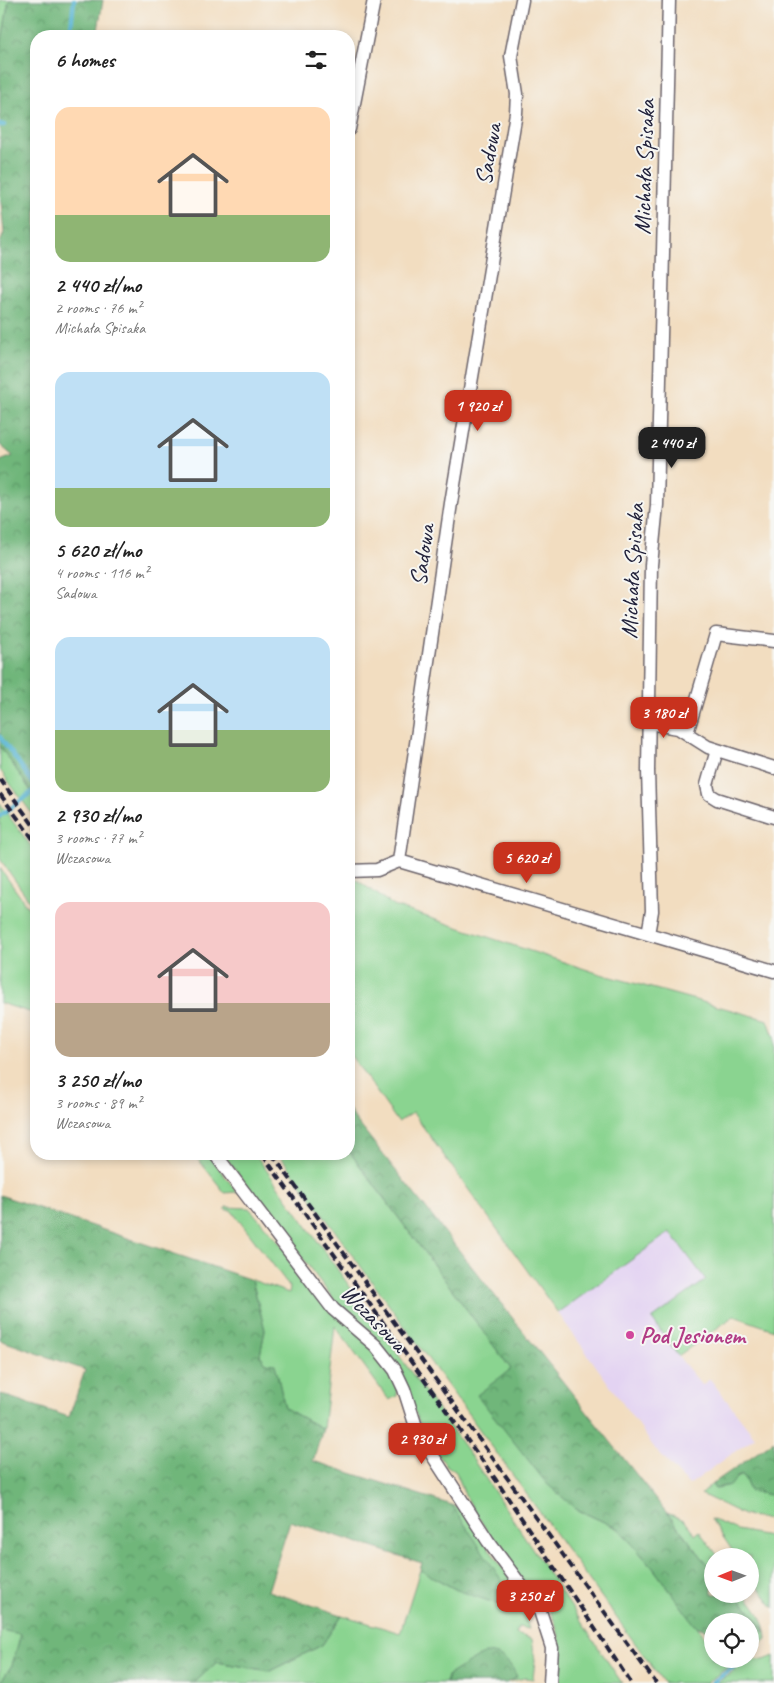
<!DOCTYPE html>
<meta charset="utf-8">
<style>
:root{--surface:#fff;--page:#f2f2f2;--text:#222;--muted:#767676;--accent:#c8321e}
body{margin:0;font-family:Caveat,sans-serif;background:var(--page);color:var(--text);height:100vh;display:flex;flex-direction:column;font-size:19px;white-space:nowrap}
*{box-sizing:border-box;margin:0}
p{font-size:16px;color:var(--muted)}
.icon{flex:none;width:28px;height:28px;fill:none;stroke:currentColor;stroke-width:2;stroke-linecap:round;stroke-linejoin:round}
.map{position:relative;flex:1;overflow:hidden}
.details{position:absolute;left:30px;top:30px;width:325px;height:1130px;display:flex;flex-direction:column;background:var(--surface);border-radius:20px;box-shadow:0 2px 8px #0003}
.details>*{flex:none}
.needle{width:32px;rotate:269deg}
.buttons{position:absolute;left:704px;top:1548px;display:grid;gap:10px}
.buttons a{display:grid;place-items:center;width:55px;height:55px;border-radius:50%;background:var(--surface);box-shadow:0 2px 8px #0003;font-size:25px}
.price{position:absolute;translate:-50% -42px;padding:0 11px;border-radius:10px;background:var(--accent);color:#fff;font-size:16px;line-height:32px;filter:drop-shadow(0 1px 2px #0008)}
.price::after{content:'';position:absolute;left:50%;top:30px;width:15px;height:11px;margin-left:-8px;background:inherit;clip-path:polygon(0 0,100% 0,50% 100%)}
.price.selected{background:#222;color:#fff}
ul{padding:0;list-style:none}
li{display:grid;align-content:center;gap:10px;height:265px;padding:0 25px}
li span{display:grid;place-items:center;height:155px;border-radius:15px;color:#555}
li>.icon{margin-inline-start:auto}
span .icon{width:90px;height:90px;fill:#fffc;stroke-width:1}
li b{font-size:21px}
h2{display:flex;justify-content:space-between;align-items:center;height:60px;padding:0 25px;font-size:21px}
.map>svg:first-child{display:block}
</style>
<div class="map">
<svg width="774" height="1683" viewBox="0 0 774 1683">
<defs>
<pattern id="forest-crowns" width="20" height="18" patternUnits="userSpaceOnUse" patternTransform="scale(1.25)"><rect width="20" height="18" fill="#6fb67a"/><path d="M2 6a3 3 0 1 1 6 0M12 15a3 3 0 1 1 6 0" fill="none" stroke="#5b9465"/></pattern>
</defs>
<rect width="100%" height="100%" fill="#f6f6f2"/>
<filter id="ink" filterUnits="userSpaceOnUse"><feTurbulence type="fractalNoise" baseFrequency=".02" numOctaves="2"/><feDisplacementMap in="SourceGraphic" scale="10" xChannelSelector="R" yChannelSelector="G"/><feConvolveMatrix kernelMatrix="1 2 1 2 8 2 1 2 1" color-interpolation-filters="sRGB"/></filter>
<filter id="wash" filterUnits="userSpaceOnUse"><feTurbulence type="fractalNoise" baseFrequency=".0096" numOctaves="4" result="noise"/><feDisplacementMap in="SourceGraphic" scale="20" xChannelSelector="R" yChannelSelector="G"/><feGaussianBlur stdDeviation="1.12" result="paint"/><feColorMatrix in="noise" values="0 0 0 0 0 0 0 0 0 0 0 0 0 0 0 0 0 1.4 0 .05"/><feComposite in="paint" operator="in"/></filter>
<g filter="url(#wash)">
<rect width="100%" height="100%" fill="#f2ddc0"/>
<!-- built -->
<path fill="#e3d3f2" d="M670 1232 706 1280 652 1319 678 1356 702 1385 710 1379 755 1437 689 1485 656 1450 558 1313Z"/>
<!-- grass -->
<path fill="#8ad490" stroke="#567b66" d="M0 0H9L0 52Z
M0 746 36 798V819L0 770Z
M0 804 36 853V910L0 859Z
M0 868 36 919V1014L0 1003Z
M349 879 357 880 394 906 597 973 768 1020 774 1037V1330L734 1316 678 1356 652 1319 706 1280 670 1232 558 1313 413 1113 398 1122 349 1053Z
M349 1151 511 1369 576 1509 619 1529 653 1568 712 1646V1659H750L764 1660 774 1656V1683H717L741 1666 737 1661 706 1683H664L279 1154H349Z
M194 1154H208L237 1192 225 1193Z
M223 1154H255L468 1452 622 1683H559C565 1652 559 1621 541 1596L533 1594 493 1541 465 1495 456 1472 446 1465 427 1440 392 1360 370 1331 338 1305Z
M226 1207 249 1208 379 1356 397 1385V1396L389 1400 335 1326 323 1429 285 1409 275 1365 266 1363 260 1355 265 1330 252 1280 289 1293 290 1287 231 1210H226Z
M743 1475 750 1491 771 1495 774 1493V1521L744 1515 701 1494 712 1484 714 1488C730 1488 731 1480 743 1475Z
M452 1505 460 1508 530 1606 527 1623 529 1629 518 1627 516 1634 532 1639 535 1660 533 1679 525 1678 508 1682 517 1676 448 1675 446 1683H194L217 1662 270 1671 322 1645 342 1615 400 1633 420 1570 457 1590 471 1536Z
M667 1513 684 1520 695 1534 699 1531 718 1556H712V1570Z
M711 1519 737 1530 774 1537V1608L750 1576V1556H736Z
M736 1594H745C756 1608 766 1620 767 1639L758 1646 750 1647V1633L766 1630Z
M0 1630 22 1633 12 1665 0 1683Z"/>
<!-- forest -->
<path fill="url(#forest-crowns)" stroke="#486c5a" d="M9 0H103L97 36H36V798L0 746V461L13 456 0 445V243L4 233 0 192V52Z
M349 1109 355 1119 712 1570V1594H736L766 1631 750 1633V1621H712V1634L695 1625 653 1568 619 1529 576 1509 547 1484 477 1395 511 1369 349 1151Z
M0 1195 252 1280 265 1330 260 1355 266 1363 275 1364 285 1408 323 1429 313 1461 452 1505 510 1593 503 1606 457 1590 420 1570 422 1563 290 1521 268 1591 342 1615 322 1645 270 1671 217 1662 194 1683H0L12 1665 21 1634 0 1630V1394L69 1417 85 1370 0 1340Z
M774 1441V1493L771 1495 750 1491 743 1475 737 1477 731 1485 714 1488 712 1484Z
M485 1653C502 1654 510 1661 517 1677L506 1683H446L448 1675Z"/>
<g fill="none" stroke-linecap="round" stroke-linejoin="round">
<!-- stream -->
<path stroke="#55b4d3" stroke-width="4.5" d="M70 36 74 0
M0 125H4
M0 737 36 787
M0 816 36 789
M712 1683 739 1663"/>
</g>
</g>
<g filter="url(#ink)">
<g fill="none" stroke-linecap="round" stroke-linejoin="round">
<!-- street casing -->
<g stroke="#6b636a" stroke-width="15">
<path id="street" d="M349 129 374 0
M649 723 678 728 708 747 774 768
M687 733 716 634 774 641
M717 750 707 785 709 794 717 799 774 817
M399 861 451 503 516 113 517 94 511 56 522 0
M399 861 774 971
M349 871 377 870 399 861
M648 934 652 911 648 771 651 565 657 505 669 0
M215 1154 333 1309 376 1346 395 1370 404 1389 418 1433 488 1541 540 1611 552 1648 550 1683"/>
</g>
<!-- street -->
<use href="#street" stroke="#fff" stroke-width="12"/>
<!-- rail -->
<path stroke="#22223b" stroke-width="4" stroke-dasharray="8 4" stroke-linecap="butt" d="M0 779 36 829
M0 794 36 843
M262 1154 496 1480 631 1683
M272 1154 656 1683"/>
</g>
</g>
<!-- markers -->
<circle fill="#d1479c" stroke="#f6f6f2" stroke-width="2" cx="630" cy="1335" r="5"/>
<g text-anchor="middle" stroke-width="4" stroke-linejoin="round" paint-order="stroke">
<!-- street labels -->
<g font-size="24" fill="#22223b" stroke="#f6f6f2">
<text transform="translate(488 154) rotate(-80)" y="8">Sadowa</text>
<text transform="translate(644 167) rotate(-88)" y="8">Michała Spisaka</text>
<text transform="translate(422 555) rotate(-82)" y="8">Sadowa</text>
<text transform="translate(632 571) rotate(-87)" y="8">Michała Spisaka</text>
<text transform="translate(374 1318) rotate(46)" y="8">Wczasowa</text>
</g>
<!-- hotel labels -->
<g font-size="24" font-weight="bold" fill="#b23c85" stroke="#f6f6f2" text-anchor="start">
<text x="640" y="1343">Pod Jesionem</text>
</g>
</g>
</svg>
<div class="buttons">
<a><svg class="needle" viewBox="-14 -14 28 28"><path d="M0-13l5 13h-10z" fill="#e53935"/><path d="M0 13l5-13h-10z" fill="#767676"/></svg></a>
<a><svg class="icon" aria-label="locate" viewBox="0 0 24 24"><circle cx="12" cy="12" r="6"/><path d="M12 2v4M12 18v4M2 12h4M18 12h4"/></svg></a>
</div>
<b class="price" style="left:478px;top:432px">1 920 zł</b>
<b class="price selected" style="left:672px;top:469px">2 440 zł</b>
<b class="price" style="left:664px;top:739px">3 180 zł</b>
<b class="price" style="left:527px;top:884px">5 620 zł</b>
<b class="price" style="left:422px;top:1465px">2 930 zł</b>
<b class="price" style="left:530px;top:1622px">3 250 zł</b>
<section class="details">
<h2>6 homes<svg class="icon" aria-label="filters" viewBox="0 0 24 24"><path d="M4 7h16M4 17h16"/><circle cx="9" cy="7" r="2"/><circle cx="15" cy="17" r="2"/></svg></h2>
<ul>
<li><span style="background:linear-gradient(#ffd9b3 70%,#8fb573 0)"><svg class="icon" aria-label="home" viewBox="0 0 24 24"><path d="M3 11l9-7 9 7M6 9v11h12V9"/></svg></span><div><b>2 440 zł/mo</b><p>2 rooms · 76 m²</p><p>Michała Spisaka</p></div></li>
<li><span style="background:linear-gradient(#bfe0f5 75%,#8fb573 0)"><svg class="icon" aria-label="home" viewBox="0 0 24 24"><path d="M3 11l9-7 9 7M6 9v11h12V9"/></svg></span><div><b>5 620 zł/mo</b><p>4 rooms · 116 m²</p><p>Sadowa</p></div></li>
<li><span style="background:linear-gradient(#bfe0f5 60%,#8fb573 0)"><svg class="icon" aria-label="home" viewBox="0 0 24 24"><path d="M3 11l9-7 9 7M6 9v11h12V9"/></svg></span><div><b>2 930 zł/mo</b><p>3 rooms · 77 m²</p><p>Wczasowa</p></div></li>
<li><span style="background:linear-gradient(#f6c9c9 65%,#b9a48a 0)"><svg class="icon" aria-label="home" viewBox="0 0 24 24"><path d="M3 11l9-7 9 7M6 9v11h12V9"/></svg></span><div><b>3 250 zł/mo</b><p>3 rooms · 89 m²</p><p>Wczasowa</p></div></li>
</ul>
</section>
</div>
